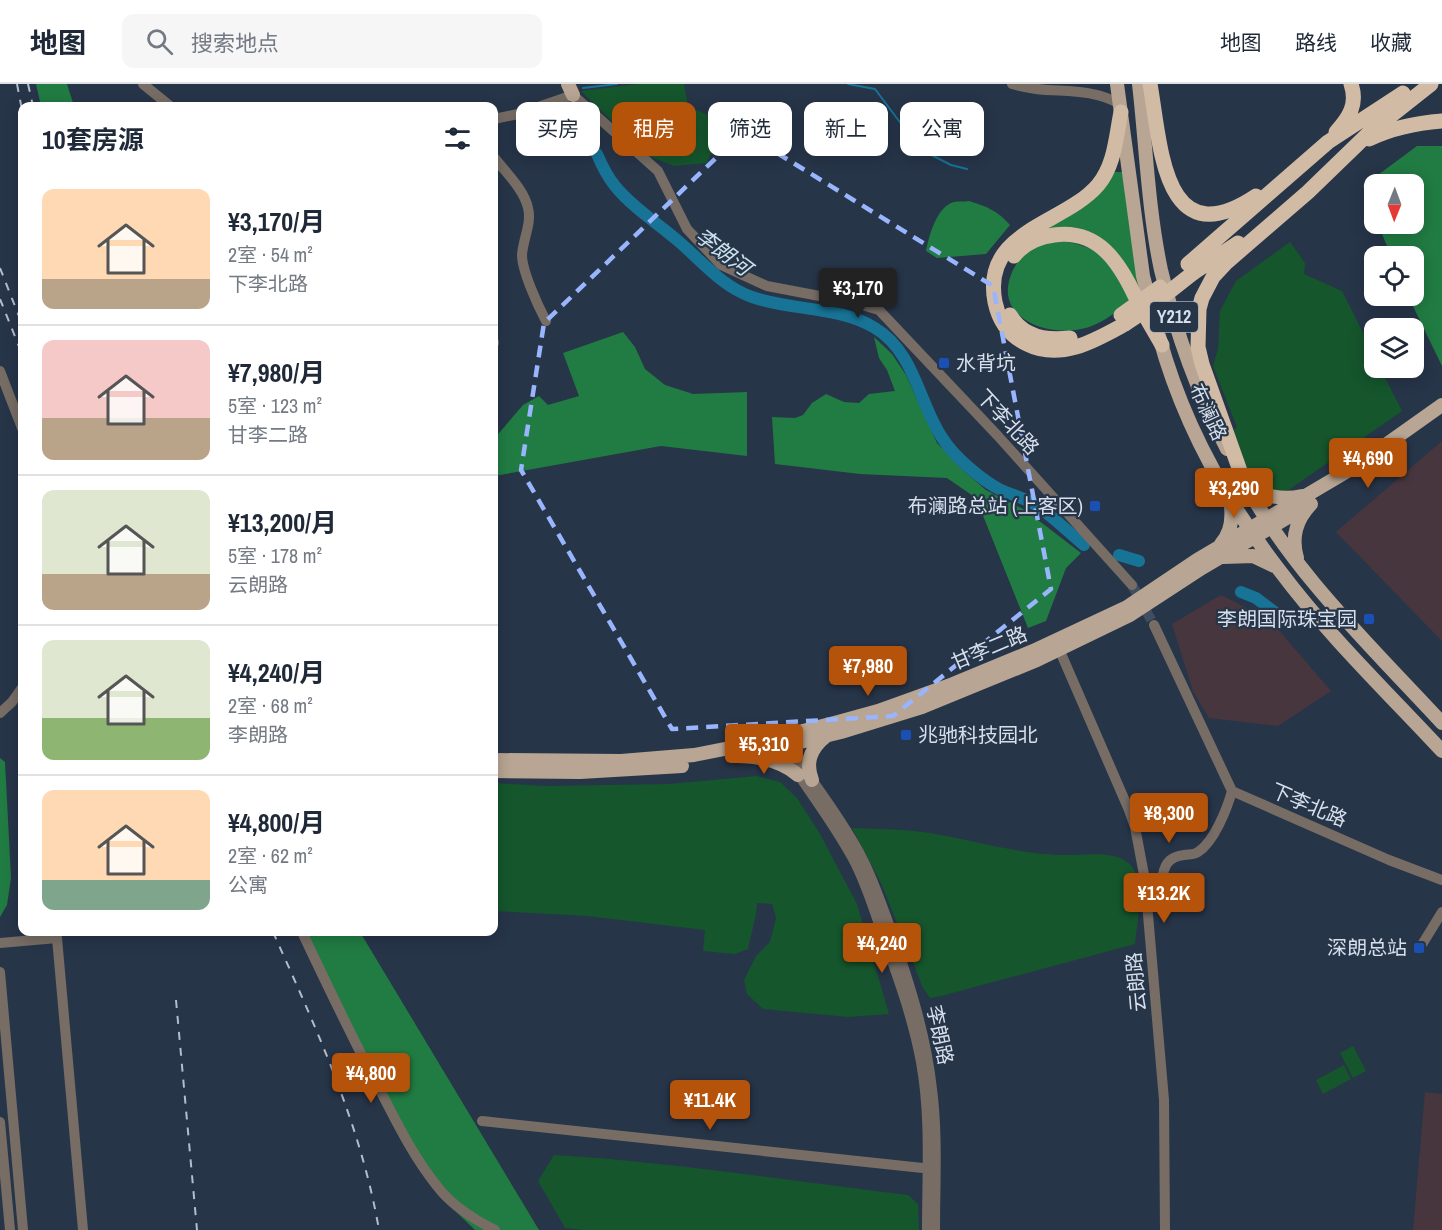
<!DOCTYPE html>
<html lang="zh">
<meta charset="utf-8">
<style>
:root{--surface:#fff;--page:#f6f6f7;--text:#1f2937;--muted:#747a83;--line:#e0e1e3;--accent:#b45309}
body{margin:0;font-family:"Archivo Narrow","Noto Sans SC",sans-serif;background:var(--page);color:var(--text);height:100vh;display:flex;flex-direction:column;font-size:22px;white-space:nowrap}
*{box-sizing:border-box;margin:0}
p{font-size:20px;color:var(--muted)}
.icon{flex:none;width:33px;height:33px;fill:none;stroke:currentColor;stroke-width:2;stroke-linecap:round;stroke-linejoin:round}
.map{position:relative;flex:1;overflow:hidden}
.side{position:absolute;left:18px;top:18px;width:480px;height:834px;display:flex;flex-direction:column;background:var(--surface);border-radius:12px;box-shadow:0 3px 15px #0003}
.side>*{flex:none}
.hud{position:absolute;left:516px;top:18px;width:570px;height:54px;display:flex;gap:12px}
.needle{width:39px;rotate:181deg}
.fabs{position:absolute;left:1364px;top:90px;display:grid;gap:12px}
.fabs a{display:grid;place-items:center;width:60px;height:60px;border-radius:12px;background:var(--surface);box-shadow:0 3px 15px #0003;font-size:30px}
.price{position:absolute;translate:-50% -51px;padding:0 14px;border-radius:6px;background:var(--accent);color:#fff;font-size:20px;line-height:39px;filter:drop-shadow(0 2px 3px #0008)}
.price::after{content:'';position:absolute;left:50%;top:36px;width:18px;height:14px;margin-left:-9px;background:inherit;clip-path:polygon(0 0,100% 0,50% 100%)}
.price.selected{background:#222;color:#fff}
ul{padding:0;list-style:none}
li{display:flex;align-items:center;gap:18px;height:150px;padding:0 24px}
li+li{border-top:2px solid var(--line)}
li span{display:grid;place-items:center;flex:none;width:168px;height:120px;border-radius:12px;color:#555}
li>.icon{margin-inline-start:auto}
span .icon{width:72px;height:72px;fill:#fffc;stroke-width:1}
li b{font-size:26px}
h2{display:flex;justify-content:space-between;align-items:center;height:72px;padding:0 24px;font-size:26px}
.pill{padding:0 21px;border-radius:12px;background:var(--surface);box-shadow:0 3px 15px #0003;font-size:21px;line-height:54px}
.pill.selected{background:var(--accent);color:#fff}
header{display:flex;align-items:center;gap:36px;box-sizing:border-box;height:84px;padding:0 30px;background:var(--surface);border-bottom:2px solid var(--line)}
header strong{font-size:28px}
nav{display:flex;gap:33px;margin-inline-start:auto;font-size:21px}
.search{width:420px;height:54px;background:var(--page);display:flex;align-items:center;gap:15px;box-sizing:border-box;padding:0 21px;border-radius:12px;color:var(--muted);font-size:22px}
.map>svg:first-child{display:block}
</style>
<header>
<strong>地图</strong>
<div class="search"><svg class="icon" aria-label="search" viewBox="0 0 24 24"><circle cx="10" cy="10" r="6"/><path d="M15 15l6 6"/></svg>搜索地点</div>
<nav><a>地图</a><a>路线</a><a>收藏</a></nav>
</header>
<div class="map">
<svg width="1442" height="1146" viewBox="0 0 1442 1146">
<rect width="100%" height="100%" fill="#273549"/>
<!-- commercial -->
<path fill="#48363f" d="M1442 357V557L1336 448Z
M1221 511 1270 536 1331 607 1278 642 1209 634 1193 607 1172 540Z
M1425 1008 1442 1010V1146H1413Z"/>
<!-- green -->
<path fill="#15562d" d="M638 0H684L688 22 723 38 707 79 674 82 646 71 581 7Z
M1290 158 1305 179 1304 190 1342 207 1374 271V284H1380L1402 327 1290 405 1279 410 1255 400 1231 348 1237 343 1213 282 1218 265 1220 227 1236 197Z
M757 692 780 698 797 714 820 750 857 820 889 930 848 933 763 925 747 910 744 896 756 872 770 858 776 834 772 820 757 819 756 830 748 865 735 870 703 867 705 846 587 832 494 827V699L545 702 669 700Z
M852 744C878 745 905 745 930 749 978 757 1023 772 1071 771 1090 771 1119 766 1132 783 1145 799 1137 840 1135 860L941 912 930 914 923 904 881 799Z
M1353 962 1366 987 1353 994 1340 969Z
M1344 981 1351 995 1323 1010 1316 996Z
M554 1071C672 1078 790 1097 908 1111L918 1120 919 1146H583L565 1144 538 1097Z"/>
<!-- forest -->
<path fill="#217c43" d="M36 0H67L74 22H41Z
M1417 62H1442V282L1408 212H1413V172H1391L1378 140H1413V100H1374V129L1363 102Z
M1112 88H1124L1140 205 1128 185 1097 157 1028 152Z
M969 117C986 122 998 127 1010 141L986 170 937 174 926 167C929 152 937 122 954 118 958 117 964 118 969 117Z
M1057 157C1083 158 1109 170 1122 194 1126 201 1127 210 1129 218 1115 229 1099 242 1081 245 1044 253 991 232 1013 186 1016 180 1021 172 1027 167 1035 161 1047 159 1057 157Z
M623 248 635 263 645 285 665 301 693 310 747 308V372L661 362 494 392V355L523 321 539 312 548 321 579 312 563 269Z
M874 253 892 270 906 291 937 359 965 388 986 406 1025 426 1081 469 1066 484 1046 537 1028 544 976 414 947 394 860 390 775 380 772 333 795 334 803 331 812 319 826 310 844 318 859 319 869 310 895 307 887 286 879 274Z
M0 674 5 678 11 794 7 821 0 833Z
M307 848H360L539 1146H475L450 1122 398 1034 354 948Z"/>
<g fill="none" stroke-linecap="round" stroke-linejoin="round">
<!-- stream -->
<path stroke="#177497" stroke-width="2" d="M848 0 875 5 920 65 951 81 967 85
M583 4 617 0"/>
<!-- river -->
<path stroke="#177497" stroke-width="12" d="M597 70C602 82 607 92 615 102 632 123 656 138 677 156 701 176 721 202 752 213 792 227 839 222 875 244 915 268 919 320 943 355 954 373 983 397 1001 406 1012 411 1024 414 1034 420 1052 431 1068 448 1084 461
M1119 471 1139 477
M1241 508 1256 514 1277 530"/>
<!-- minor-tunnel -->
<path stroke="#414e61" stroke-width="10" stroke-dasharray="10 5" stroke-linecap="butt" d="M1132 501 1154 541"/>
<!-- minor -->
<path stroke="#776d65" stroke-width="10" d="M143 0 170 22
M1012 0C1050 12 1084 0 1120 20
M494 35 518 30 573 11 658 87 687 145 721 181 767 202 851 218 879 226 998 352 1132 501
M494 73C505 88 524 105 528 124 532 139 523 155 522 171 522 187 538 222 546 237
M494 258V259
M0 287 22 344
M1154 541 1232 707 1389 776 1442 796
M1056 558 1129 726 1135 743 1145 796 1164 1016 1165 1146
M0 629 12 618 22 604
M786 655C809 696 841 732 862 774 874 797 882 822 891 846 909 898 926 950 932 1005 938 1051 935 1099 935 1146
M777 657C801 698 831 734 853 775 866 799 874 826 883 852 898 893 913 935 921 978 931 1033 927 1090 927 1146
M1177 812 1167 805 1162 796C1164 781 1168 773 1184 771 1189 770 1194 771 1198 768 1214 758 1227 725 1232 707
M302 848C328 903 354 958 383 1012 399 1043 415 1075 437 1102 452 1122 473 1135 495 1146
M0 859 57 854 83 1146
M1423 859 1442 828
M0 888 23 1146
M482 1037 932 1085
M0 1038 10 1146"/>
<!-- major -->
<path stroke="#b8a593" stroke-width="14" d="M568 0 573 11
M1117 0 1143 192 1151 222
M1139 0C1146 61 1148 125 1161 186 1176 249 1197 308 1227 365
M1159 252C1182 337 1226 417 1280 487 1328 551 1387 608 1442 667
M1240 390C1289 485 1370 561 1442 639
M1246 400C1261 413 1283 416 1302 412
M1221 460C1232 448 1233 432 1230 416
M1223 473 1253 472 1274 482
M1297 474C1291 453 1296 436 1311 420
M772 665 841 648 922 623 1037 576 1130 531 1202 484 1300 426
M736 672C759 672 780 676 798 691
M494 676 621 677 694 671 760 658 838 638 878 627 953 600 1033 567 1127 523 1197 476 1356 382 1442 321
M494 687 580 688 682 682
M812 696C805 678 811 664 826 652"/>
<!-- highway -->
<path stroke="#d2bba5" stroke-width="15" d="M1150 0C1161 62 1163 174 1256 112
M1121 28C1116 52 1115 81 1098 101 1064 141 981 146 995 218 999 237 1010 252 1027 260 1061 277 1096 256 1125 240
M1336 48C1349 34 1358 20 1351 0
M1369 55C1392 44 1416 39 1442 37
M1014 172C1024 159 1039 153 1054 151 1098 145 1119 178 1135 212 1143 229 1153 245 1162 261
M1188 180 1328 58 1403 9
M1193 189 1238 159
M1010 231C1023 253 1046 257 1070 254
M1244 398 1202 280 1198 263 1199 225 1202 214 1213 193 1227 178 1308 108 1369 49 1431 0"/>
<!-- rail -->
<path stroke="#b3bdcb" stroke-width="2" stroke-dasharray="8 8" stroke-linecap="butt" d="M17 0 22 26
M28 0 33 22
M0 184 22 240
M0 215 22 270
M273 848C316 944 361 1041 379 1146
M176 916 197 1146"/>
<!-- highway-bridge -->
<path stroke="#d2bba5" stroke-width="15" d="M1121 231 1160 203
M1125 240 1146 226 1193 189"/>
</g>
<!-- marked area -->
<path fill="none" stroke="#99b5fd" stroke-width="4.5" stroke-dasharray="12 8" stroke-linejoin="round" d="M743 48 993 202 1051 505 893 632 672 645 521 386 544 239Z"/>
<!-- markers -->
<g fill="#1a4fb4" stroke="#273549" stroke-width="2">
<rect x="938" y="273" width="12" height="12" rx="3"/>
<rect x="1089" y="416" width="12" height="12" rx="3"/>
<rect x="1363" y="529" width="12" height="12" rx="3"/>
<rect x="900" y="645" width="12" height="12" rx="3"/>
<rect x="1413" y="858" width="12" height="12" rx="3"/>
</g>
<g text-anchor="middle" stroke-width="4.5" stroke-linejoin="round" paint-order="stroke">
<!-- shield labels -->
<rect fill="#273549" stroke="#a2acbb" stroke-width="1.5" x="1150" y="218" width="48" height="30" rx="4.5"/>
<g font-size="18" font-weight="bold" fill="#d6dfec">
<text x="1174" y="239">Y212</text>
</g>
<!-- poi labels -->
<g font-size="20" fill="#d6dfec" stroke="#273549" text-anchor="end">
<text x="956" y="286" text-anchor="start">水背坑</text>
<text x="1083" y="429">布澜路总站 (上客区)</text>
<text x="1357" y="542">李朗国际珠宝园</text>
<text x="918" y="658" text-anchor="start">兆驰科技园北</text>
<text x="1407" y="871">深朗总站</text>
</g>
<!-- street labels -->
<g font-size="20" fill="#d6dfec" stroke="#273549">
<text transform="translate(1208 328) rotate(65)" y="7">布澜路</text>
<text transform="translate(1008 338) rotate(47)" y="7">下李北路</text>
<text transform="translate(989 564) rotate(-23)" y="7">甘李二路</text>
<text transform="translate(1309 721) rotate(23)" y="7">下李北路</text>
<text transform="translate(1136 898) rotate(-95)" y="7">云朗路</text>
<text transform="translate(940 951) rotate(78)" y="7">李朗路</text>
</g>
<!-- water labels -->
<g font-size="21" font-style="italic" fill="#cbe3ef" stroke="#273549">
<text transform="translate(723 168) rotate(37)" y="7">李朗河</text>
</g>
</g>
</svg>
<div class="fabs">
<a><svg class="needle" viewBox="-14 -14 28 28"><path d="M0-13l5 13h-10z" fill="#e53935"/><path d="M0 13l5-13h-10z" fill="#747a83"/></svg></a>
<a><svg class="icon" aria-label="locate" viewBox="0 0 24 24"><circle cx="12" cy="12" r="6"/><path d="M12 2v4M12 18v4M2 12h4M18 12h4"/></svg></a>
<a><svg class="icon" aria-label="layers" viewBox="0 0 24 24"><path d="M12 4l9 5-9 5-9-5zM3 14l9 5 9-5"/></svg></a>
</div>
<b class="price selected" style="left:858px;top:235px">¥3,170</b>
<b class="price" style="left:1368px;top:405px">¥4,690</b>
<b class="price" style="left:1234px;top:435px">¥3,290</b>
<b class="price" style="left:868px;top:613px">¥7,980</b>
<b class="price" style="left:764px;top:691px">¥5,310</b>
<b class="price" style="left:1169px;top:760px">¥8,300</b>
<b class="price" style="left:1164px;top:840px">¥13.2K</b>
<b class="price" style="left:882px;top:890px">¥4,240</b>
<b class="price" style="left:371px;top:1020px">¥4,800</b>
<b class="price" style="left:710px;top:1047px">¥11.4K</b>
<div class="hud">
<a class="pill">买房</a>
<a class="pill selected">租房</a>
<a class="pill">筛选</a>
<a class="pill">新上</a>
<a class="pill">公寓</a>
</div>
<section class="side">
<h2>10套房源<svg class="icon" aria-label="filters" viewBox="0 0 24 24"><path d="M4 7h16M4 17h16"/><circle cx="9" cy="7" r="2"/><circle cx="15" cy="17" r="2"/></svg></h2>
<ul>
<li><span style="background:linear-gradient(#ffd9b3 75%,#b9a48a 0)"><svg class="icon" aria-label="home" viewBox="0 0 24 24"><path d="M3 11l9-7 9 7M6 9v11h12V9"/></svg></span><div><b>¥3,170/月</b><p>2室 · 54 m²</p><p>下李北路</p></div></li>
<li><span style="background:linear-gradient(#f6c9c9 65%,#b9a48a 0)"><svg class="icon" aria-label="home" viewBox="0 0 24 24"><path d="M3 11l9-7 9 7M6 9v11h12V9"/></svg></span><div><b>¥7,980/月</b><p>5室 · 123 m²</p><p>甘李二路</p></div></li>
<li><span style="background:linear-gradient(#dfe7d0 70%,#b9a48a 0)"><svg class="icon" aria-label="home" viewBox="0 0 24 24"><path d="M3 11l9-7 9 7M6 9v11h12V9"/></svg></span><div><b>¥13,200/月</b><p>5室 · 178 m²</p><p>云朗路</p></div></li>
<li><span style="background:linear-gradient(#dfe7d0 65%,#8fb573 0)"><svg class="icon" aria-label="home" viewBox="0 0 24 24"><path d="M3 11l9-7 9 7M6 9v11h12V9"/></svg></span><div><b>¥4,240/月</b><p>2室 · 68 m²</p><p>李朗路</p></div></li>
<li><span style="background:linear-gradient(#ffd9b3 75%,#7fa58c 0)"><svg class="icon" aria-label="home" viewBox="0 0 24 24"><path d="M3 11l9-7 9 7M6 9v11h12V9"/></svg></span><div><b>¥4,800/月</b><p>2室 · 62 m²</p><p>公寓</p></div></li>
</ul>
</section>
</div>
